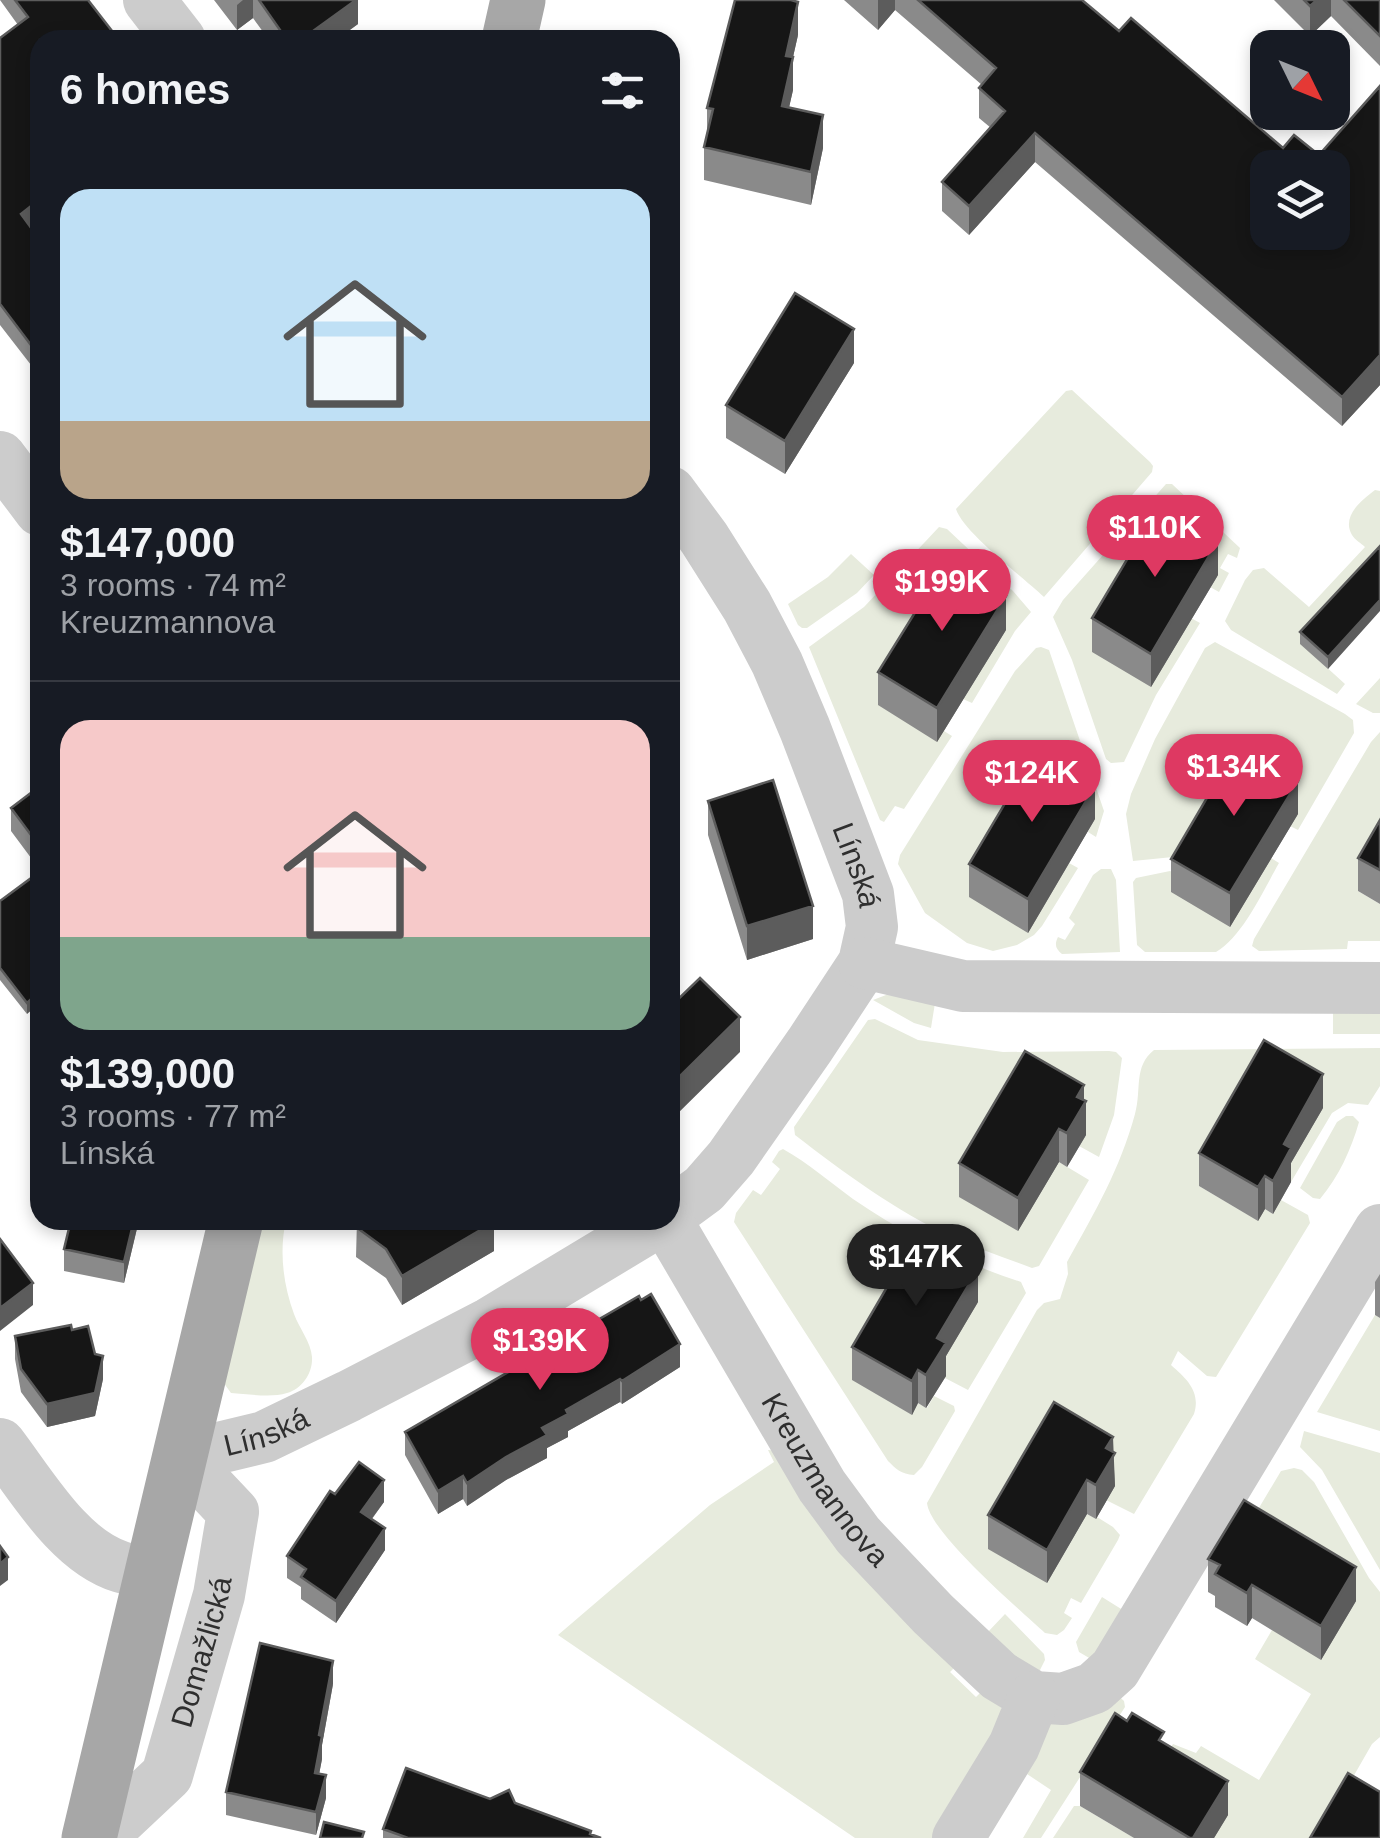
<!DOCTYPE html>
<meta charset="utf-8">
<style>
:root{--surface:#171b24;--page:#242831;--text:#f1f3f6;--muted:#9ea1a6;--line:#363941;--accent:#de3962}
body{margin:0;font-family:Helvetica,sans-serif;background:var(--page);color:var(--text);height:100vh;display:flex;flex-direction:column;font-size:38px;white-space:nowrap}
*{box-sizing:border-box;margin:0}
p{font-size:32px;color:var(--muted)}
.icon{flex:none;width:55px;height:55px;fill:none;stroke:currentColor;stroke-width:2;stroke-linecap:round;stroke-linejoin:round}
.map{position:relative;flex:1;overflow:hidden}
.side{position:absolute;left:30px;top:30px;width:650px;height:1200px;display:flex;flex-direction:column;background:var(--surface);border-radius:30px;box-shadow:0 5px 15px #0003}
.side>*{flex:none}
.needle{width:65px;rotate:133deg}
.buttons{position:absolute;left:1250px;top:30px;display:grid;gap:20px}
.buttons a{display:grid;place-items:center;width:100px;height:100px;border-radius:20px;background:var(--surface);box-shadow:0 5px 15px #0003;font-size:50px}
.price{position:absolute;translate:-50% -85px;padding:0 22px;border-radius:35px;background:var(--accent);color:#fff;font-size:32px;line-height:65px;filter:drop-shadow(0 2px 5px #0008)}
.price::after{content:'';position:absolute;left:50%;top:60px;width:30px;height:22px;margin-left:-15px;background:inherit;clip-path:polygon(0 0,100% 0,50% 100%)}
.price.selected{background:#222;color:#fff}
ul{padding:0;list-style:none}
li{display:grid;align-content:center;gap:20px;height:530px;padding:0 30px}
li+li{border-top:2px solid var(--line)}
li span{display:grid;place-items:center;height:310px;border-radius:30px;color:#555}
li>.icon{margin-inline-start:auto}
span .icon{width:180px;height:180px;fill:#fffc;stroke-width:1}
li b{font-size:42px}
h2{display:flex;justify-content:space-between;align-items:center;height:120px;padding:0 30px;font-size:42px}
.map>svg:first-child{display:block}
</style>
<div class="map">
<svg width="1380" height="1838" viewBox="0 0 1380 1838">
<rect width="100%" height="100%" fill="#fff"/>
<!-- green -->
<path fill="#e7ebdd" d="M1072 390 1150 462 1153 466 1152 472 1044 597C1024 578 963 532 956 509L1066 391Z
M1166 484H1172L1240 548 1237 558 1228 554 1220 568 1229 573 1219 592 1210 587 1217 574 1191 618 1200 623 1156 695 1124 762 1111 763 1106 759 1072 660 1053 617 1063 600Z
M1375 490 1380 491V560L1301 644 1345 684 1337 694 1231 630 1225 621 1245 580 1253 570 1264 568 1309 607 1365 547C1361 543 1355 540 1352 535 1341 516 1362 500 1375 490Z
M939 527 947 529 1013 591 1031 612 1015 631 972 703 963 699 944 731 952 736 904 809 895 806 884 822 880 820 809 647 864 607Z
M851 554 874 575 857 593 807 628H802L798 625 788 604 828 577Z
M1215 642 1345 714 1353 720 1354 733 1298 830 1290 826 1297 814 1173 857 1133 861 1126 814 1131 794 1155 739 1205 648Z
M1041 647 1049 650 1104 811 1096 837 1088 832 1094 819 1028 932 1069 863 1078 868 1042 926 1034 935 1017 945 993 951 967 943 925 913 898 864 900 855 1015 671 1036 648Z
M1380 678V713H1373L1356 704Z
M1380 732V853L1358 891 1380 904V941H1348L1347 949 1259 951 1252 946 1254 939 1371 742Z
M1271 858 1279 863C1263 891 1243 936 1216 952H1145L1137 945 1133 882 1136 878 1170 871 1180 876Z
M1101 869H1111L1116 880 1120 952 1062 954C1056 949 1054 945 1058 937L1065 940 1075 924 1069 918 1093 875Z
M886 995 930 997 935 1003 931 1028 914 1023 873 1000Z
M1380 1004V1034H1333V1009Z
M875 1019 918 1040 1003 1052 1109 1051 1116 1052 1122 1058 1114 1115 1099 1157 1079 1146 1085 1135 1077 1130 1059 1162 1089 1180 1039 1266 1032 1268C1006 1258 978 1249 952 1237 896 1211 844 1173 795 1135L794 1127 868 1020Z
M1380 1048V1086L1368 1105 1348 1103 1332 1113 1291 1182 1199 1186 1257 1220 1265 1209 1273 1214 1281 1200 1308 1215 1310 1223 1216 1377 1207 1376 1178 1351 1171 1365C1187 1379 1201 1392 1194 1414L1134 1514 1106 1500 1112 1470 1047 1583 1087 1514 1095 1518 1097 1517 1113 1527 1120 1535 1118 1540 1081 1603 1071 1598 1064 1613 1072 1618 1064 1630 1057 1635 1045 1633C1019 1609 930 1533 927 1503L1037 1310 1044 1303 1060 1299 1068 1274 1067 1262C1095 1212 1120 1169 1135 1114 1142 1089 1133 1067 1154 1050Z
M1346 1116H1353L1359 1122C1351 1150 1339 1176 1320 1199L1313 1198 1300 1188 1337 1122Z
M783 1149C808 1163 830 1182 853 1199 904 1234 962 1263 1021 1282L1026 1293 968 1390 945 1378V1376L853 1380 911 1414 918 1403 927 1408 934 1396 954 1406 955 1411 922 1467 914 1475C901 1474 896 1469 888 1461L734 1222 736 1213 753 1190 761 1195 780 1169 772 1162 779 1151Z
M261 1220H286C279 1251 283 1284 294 1314 299 1328 311 1342 312 1357 313 1373 302 1389 287 1393 271 1398 248 1394 231 1393L223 1382Z
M1375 1315 1380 1318V1431L1317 1412Z
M1304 1431 1380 1453V1570L1322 1470 1300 1447Z
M768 1450 780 1451 959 1663 950 1672 976 1697 985 1688 1001 1700 1002 1723 938 1838H855L558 1635 710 1505 774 1462Z
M1294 1468 1302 1470 1314 1482 1369 1578 1380 1592V1737L1372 1744 1318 1838H1214L1161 1763 1173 1744 1196 1753 1201 1746 1259 1780 1311 1694 1255 1659 1272 1630 1321 1659 1356 1601 1244 1533 1281 1471Z
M1102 1597 1126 1612 1096 1662 1079 1652 1076 1642Z
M1005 1614 1044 1654 1045 1660 1036 1678 986 1634Z
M1115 1693 1124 1701 1125 1707 1041 1838H1023L1051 1790 1027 1774 1053 1715Z
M1074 1806H1080L1134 1838H1053Z"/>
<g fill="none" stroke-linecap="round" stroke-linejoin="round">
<!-- minor -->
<g stroke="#ccc" stroke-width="52">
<path d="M149 0 180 40"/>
<path d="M0 457 40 510"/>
<path id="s1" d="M670 492 704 538 747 606 777 663 805 729 868 894 872 927 864 963 810 1045 731 1158 704 1189 670 1214"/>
<path d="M864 963 963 986 1380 988"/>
<path id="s2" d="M666 1220 822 1486 858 1535 933 1614 999 1676 1034 1697 1063 1699 1094 1688 1115 1669 1380 1230"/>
<path d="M0 1444C32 1486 69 1551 121 1567 131 1570 142 1572 152 1574"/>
<path id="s3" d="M100 1838 167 1775 219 1595 233 1512 181 1457 264 1437 349 1396 490 1323 661 1220"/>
<path d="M958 1838 1014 1746 1034 1697"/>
</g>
<!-- major -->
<path stroke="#a7a7a7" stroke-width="55" d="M509 40 518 0
M89 1838 236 1220"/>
</g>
<!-- wall -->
<path fill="#8a8a8a" d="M0 0H88L40 40V220L31 227 40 240V371L34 363 31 365 0 325V38L18 25Z
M214 0H358V24L336 40H269L253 18 237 30Z
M844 0H1082L1119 31 1283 148 1319 155 1380 86V385L1342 426 1035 162 969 235 942 211V182L991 128 979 118V88L982 85 895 10 878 30Z
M1274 0H1380V66L1331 16 1310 36Z
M798 35 793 57V90L789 107 823 148 811 205 704 180V147L707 133V108Z
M854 363 785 474 726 438V405Z
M1380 546 1328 669 1300 644V632Z
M1218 575 1151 687 1092 652V618Z
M1006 630 937 742 878 705V672Z
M40 786V870L11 831V808Z
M708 801 813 939 747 960 708 835Z
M1298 814 1230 927 1171 892V859Z
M1095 819 1028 933 969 897V864Z
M1380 820V904L1358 891V858Z
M40 882 27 1014 0 980V901Z
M1084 1100 1086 1135 1067 1167 1059 1162 1018 1231 959 1197V1163Z
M1323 1108 1291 1163V1182L1273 1214 1265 1209 1258 1221 1199 1186V1153Z
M139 1220 124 1283 64 1271V1249Z
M357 1220H512L494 1230V1251L402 1305 386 1278 356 1257Z
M1380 1274V1318L1375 1315V1282Z
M639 1296 680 1367 622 1404 620 1402 568 1431V1437L547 1448V1458L506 1480 467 1506 463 1499 438 1514 405 1455V1432Z
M978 1302 946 1356V1376L926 1408 918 1403 912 1415 852 1380V1347Z
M72 1330 95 1354 103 1379 95 1416 47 1427 21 1392 15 1359V1336Z
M1113 1452 1115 1486 1096 1519 1087 1514 1047 1583 988 1549V1515Z
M335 1494 384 1502 372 1519 385 1550 336 1623 301 1599V1587L287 1578V1556Z
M1208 1559 1356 1601 1321 1660 1252 1618 1247 1626 1215 1607V1596L1208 1592Z
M333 1684 322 1745V1759L319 1774 326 1798 316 1835 226 1815V1792Z
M1164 1743 1228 1815 1214 1838H1134L1080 1806V1772Z
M490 1799 515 1803 601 1838H383V1829Z"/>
<!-- shaded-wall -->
<path fill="#5c5c5c" d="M243 0H253V18L237 30V5Z
M356 0H358V24L336 40H309V34Z
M878 0H895V10L878 30Z
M1317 0H1331V16L1310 36V6Z
M798 2V35L793 57V90L782 139V106L786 56Z
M823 115V148L811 205V172Z
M1035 133V162L969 235V206Z
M40 199V220L21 235V214Z
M854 329V363L785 474V441Z
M34 342V363L31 365V345Z
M1380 355V385L1342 426V397Z
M1218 541V575L1151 687V654Z
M1006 596V630L937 742V708Z
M1380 600V611L1328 669V657Z
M1298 781V814L1230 927V893Z
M1095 786V819L1028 933V899Z
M813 906V939L747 960V926Z
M40 991V1003L27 1014V1003Z
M740 1017V1052L670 1121V1086Z
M1323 1074V1108L1291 1163V1182L1273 1214V1181L1284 1144Z
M1084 1085V1105L1086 1101V1135L1067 1167V1133L1077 1097Z
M1059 1129V1162L1018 1231V1198Z
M1265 1176V1209L1258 1221V1187Z
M134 1220H139L124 1283V1262Z
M485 1220H512L494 1230V1251L402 1305V1276Z
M978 1269V1302L946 1356V1376L926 1408V1375L937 1338Z
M33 1283V1305L0 1331V1308Z
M680 1344V1367L622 1404V1381Z
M103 1356V1379L95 1416 47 1427V1404Z
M918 1370V1403L912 1415V1381Z
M620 1379V1402L568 1431V1437L547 1448V1458L506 1480 467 1506V1483L566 1410Z
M1113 1437 1115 1486 1096 1519V1485L1106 1448Z
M463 1476V1499L438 1514V1491Z
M384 1480V1502L361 1533V1512Z
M1087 1480V1514L1047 1583V1550Z
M385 1528V1550L336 1623V1601Z
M8 1557V1580L0 1586V1564Z
M1356 1567V1601L1321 1660V1626Z
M1252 1585V1618L1247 1626V1593Z
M333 1661V1684L322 1745V1759L315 1796V1773L319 1735Z
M326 1775V1798L316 1835V1812Z
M1228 1781V1815L1214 1838H1193Z"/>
<!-- building -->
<path fill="#161616" stroke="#5c5c5c" stroke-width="2.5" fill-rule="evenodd" d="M15 0H88L119 40H40V199L21 214 40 240V350L34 342 31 345 0 304V38L28 17Z
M259 0H356L309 34 332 40H302L304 38 302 40H287Z
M735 0H791L798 2 786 56 793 57 782 106 823 115 811 172 704 147 713 109 707 108Z
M918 0H1082L1119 31 1131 18 1283 148 1294 135 1319 155 1380 86V355L1342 397 1035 133 969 206 942 182 1005 111 979 88 996 68ZM1268 168H1332V232H1268Z
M1304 0H1317L1310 6Z
M1344 0H1380V36Z
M795 293 854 329 785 441 726 405Z
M1159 506 1218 541 1151 654 1092 618Z
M1380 546V600L1328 657 1300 632Z
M947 561 1006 596 937 708 878 672Z
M1238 745 1298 781 1230 893 1171 859Z
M1036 751 1095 786 1028 899 969 864Z
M773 780 813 906 747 926 708 801Z
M40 786V847L11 808Z
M1380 820V870L1358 858Z
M34 876 40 882V991L27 1003 0 968V901Z
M700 978 740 1017 670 1086V1007Z
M1264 1040 1323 1074 1284 1144 1291 1148 1273 1181 1265 1176 1258 1187 1199 1153Z
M1025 1051 1084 1085 1077 1097 1086 1101 1067 1133 1059 1129 1018 1198 959 1163Z
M71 1220H134L124 1262 64 1249Z
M357 1220H493L494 1222 402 1276 386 1249 356 1227Z
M918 1234 978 1269 937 1338 946 1343 926 1375 918 1370 912 1381 852 1347Z
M0 1239 33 1283 0 1308Z
M651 1294 680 1344 622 1381 620 1379 566 1410 568 1414 542 1428 547 1435 506 1457 467 1483 463 1476 438 1491 405 1432 639 1296 641 1300Z
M71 1325 72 1330 88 1326 95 1354 103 1356 95 1393 47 1404 21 1369 15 1336Z
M1054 1402 1113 1437 1106 1448 1115 1453 1096 1485 1087 1480 1047 1550 988 1515Z
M359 1462 384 1480 361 1512 385 1528 336 1601 301 1577 306 1569 287 1556 330 1491 335 1494Z
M1244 1500 1356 1567 1321 1626 1252 1585 1247 1593 1215 1574 1220 1565 1208 1559Z
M0 1546 8 1557 0 1564Z
M260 1643 333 1661 319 1735 322 1736 315 1773 326 1775 316 1812 226 1792Z
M1115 1713 1127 1721 1132 1713 1164 1732 1159 1740 1228 1781 1193 1838H1190L1080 1772Z
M406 1768 490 1799 509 1790 515 1803 591 1831 590 1834 601 1838H408L383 1829Z
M1348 1773 1380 1792V1838H1310Z
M324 1822 364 1832 362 1838H320Z"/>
<g text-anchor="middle" stroke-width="10" stroke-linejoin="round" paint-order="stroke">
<!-- street labels -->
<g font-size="30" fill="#2f2f2f" stroke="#fff">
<text dy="10" stroke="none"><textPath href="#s1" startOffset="420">Línská</textPath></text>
<text dy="10" stroke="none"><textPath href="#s3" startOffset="528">Línská</textPath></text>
<text dy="10" stroke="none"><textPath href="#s2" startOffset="305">Kreuzmannova</textPath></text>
<text dy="10" stroke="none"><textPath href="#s3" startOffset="220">Domažlická</textPath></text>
</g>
</g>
</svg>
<div class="buttons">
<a><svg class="needle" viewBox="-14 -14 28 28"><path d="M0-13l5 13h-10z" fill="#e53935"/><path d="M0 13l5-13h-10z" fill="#9ea1a6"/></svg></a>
<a><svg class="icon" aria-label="layers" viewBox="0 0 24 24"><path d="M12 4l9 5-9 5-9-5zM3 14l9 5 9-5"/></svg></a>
</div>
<b class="price" style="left:1155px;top:580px">$110K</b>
<b class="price" style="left:942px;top:634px">$199K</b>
<b class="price" style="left:1234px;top:819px">$134K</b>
<b class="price" style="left:1032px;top:825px">$124K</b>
<b class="price selected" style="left:916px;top:1309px">$147K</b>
<b class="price" style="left:540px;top:1393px">$139K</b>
<section class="side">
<h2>6 homes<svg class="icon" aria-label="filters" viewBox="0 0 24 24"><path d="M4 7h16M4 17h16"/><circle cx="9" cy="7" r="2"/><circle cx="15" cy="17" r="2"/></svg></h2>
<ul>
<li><span style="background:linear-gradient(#bfe0f5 75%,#b9a48a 0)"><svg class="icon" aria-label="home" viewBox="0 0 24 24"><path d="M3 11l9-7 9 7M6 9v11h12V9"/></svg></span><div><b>$147,000</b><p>3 rooms · 74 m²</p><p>Kreuzmannova</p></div></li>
<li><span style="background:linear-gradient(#f6c9c9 70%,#7fa58c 0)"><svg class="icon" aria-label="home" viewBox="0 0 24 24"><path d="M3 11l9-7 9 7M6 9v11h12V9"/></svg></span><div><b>$139,000</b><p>3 rooms · 77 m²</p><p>Línská</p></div></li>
</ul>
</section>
</div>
